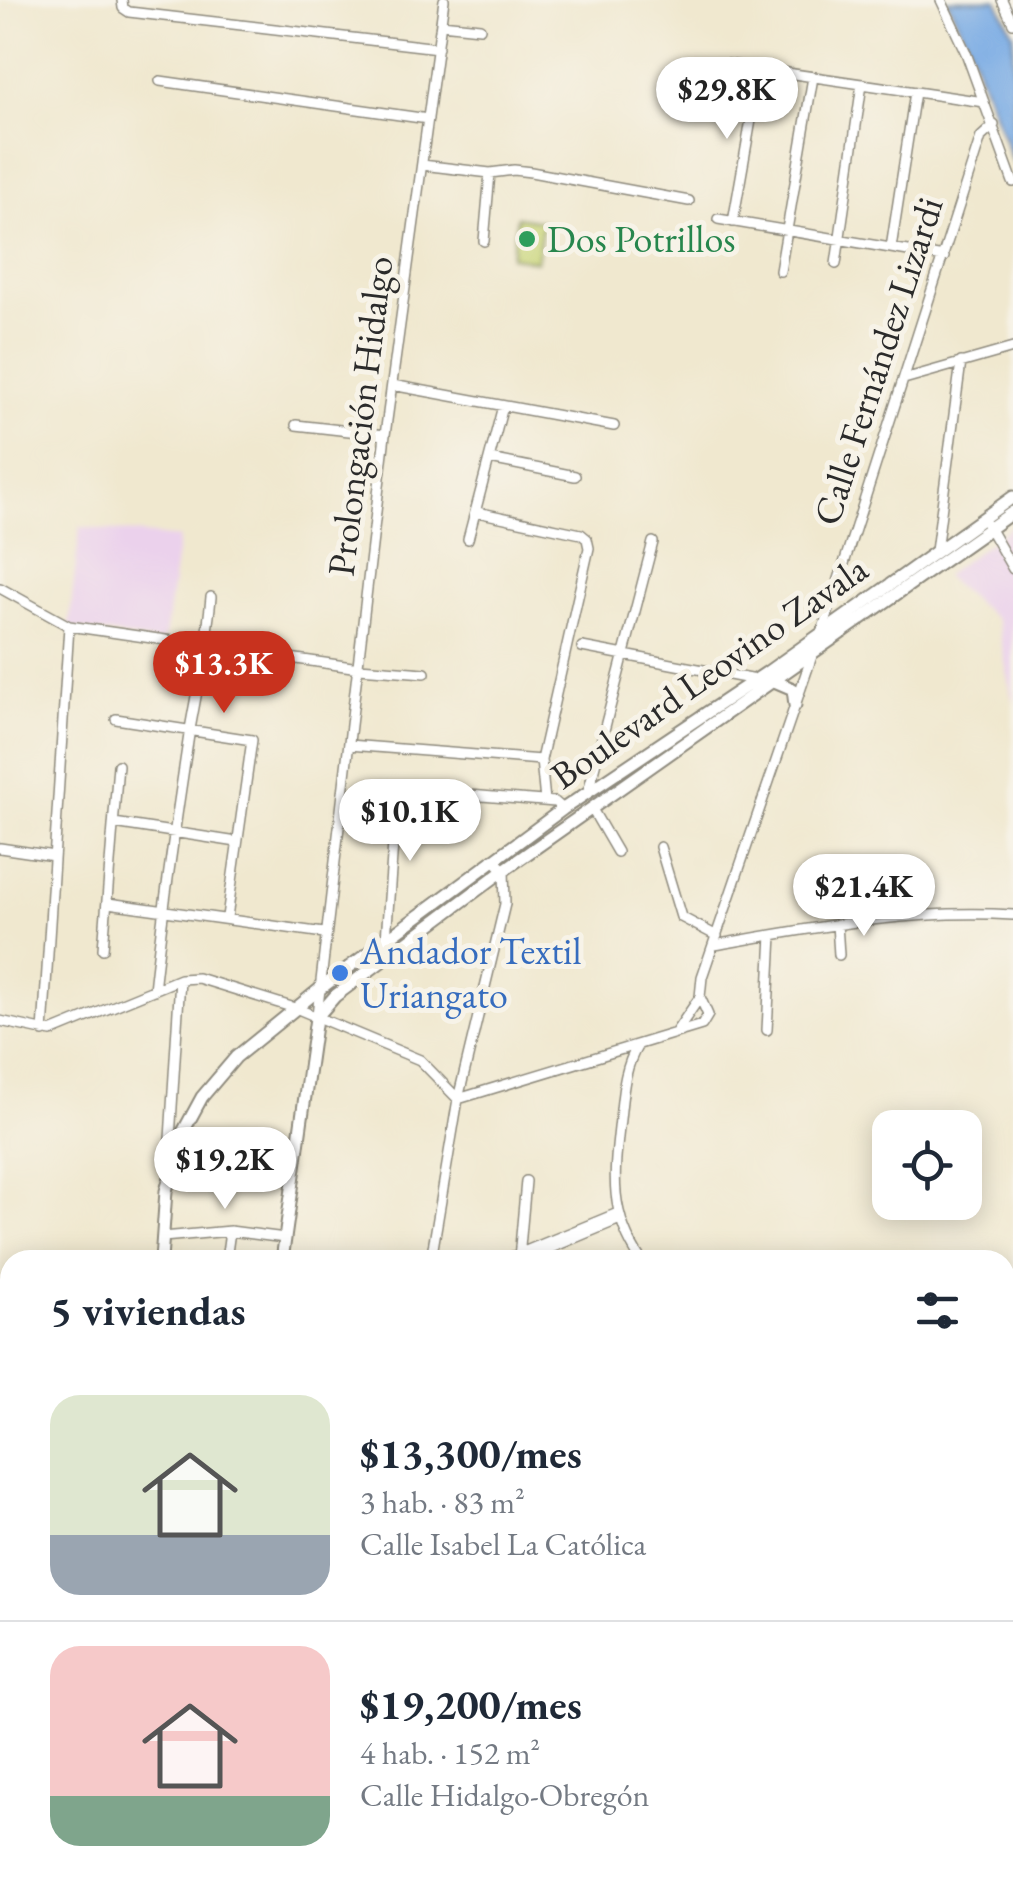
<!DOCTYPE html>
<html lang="es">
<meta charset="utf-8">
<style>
:root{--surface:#fff;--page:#f6f6f7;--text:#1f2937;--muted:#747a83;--line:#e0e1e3;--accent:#c8321e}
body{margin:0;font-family:"EB Garamond",serif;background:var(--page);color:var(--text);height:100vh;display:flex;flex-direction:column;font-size:38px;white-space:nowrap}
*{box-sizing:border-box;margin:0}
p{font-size:32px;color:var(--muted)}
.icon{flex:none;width:55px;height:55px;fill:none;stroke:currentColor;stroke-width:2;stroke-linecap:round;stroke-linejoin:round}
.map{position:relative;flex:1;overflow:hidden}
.side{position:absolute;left:0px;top:1250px;width:1015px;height:642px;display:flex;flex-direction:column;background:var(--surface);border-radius:30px 30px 0 0;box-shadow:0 5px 25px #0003}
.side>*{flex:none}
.controls{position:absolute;left:872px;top:1110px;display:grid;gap:20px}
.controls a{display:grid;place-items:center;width:110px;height:110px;border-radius:20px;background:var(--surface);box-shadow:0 5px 25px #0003;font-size:50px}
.price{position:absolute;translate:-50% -85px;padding:0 22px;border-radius:35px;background:#fff;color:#222;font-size:32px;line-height:65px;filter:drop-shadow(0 2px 5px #0008)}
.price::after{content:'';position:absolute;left:50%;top:60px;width:30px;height:22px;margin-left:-15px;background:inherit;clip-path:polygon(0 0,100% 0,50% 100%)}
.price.current{background:var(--accent);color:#fff}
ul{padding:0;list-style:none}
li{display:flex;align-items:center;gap:30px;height:250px;padding:0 50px}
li+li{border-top:2px solid var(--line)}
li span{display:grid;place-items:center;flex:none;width:280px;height:200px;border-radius:30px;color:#555}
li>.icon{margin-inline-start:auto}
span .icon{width:120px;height:120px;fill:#fffc;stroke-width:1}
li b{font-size:42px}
h2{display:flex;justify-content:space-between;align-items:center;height:120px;padding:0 50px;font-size:42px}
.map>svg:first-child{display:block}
</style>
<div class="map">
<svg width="1013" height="1891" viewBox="0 0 1013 1891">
<rect width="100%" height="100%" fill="#f7f3e8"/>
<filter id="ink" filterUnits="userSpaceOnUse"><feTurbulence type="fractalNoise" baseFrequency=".01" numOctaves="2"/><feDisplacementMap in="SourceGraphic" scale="20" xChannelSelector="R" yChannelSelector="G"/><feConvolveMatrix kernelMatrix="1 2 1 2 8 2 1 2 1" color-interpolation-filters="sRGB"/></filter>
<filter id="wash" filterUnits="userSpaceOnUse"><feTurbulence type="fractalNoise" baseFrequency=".0048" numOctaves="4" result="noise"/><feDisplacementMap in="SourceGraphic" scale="40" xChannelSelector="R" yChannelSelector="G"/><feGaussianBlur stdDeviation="2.25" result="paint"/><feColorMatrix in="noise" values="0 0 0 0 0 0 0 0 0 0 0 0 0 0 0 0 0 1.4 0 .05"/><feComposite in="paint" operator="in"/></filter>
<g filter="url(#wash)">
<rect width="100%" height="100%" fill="#f0e8cf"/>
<!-- built -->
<path fill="#ebd1ec" d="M1013 525V704L997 620 944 576Z
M80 527 179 538 164 643 69 627Z"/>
<!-- green -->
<path fill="#c7d475" stroke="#798050" stroke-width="2.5" d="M517 217 543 221 537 261 511 257Z"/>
<!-- water -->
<path fill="#78aae4" stroke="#526a88" stroke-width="2.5" d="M947 0H997L1013 33V164L968 43Z"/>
</g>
<g filter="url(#ink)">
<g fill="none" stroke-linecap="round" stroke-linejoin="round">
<!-- minor casing -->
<g stroke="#8e8a7d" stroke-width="12">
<path id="minor" d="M122 0 123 8 129 12 438 48
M941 0 966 53 1013 182
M1002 0 1013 23
M441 24 480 28
M726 64 984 102
M160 81 428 119
M422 165 490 173 514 170 531 172 689 201
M718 219 944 257
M733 222 760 69
M484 241 490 173
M891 248 915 92
M836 264 862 84
M780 271 813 77
M904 379 1013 348
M392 385 614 426
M296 425 385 435
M490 459 575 476
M477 512 581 534 587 539 589 548 541 760 545 801
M987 524 1013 569
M468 539 503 406
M936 551 961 362
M0 588 69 626 359 668 425 673
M822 632 981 137 994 125
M582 647 756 680
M116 719 252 740 227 917
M349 745 541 760
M588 792 653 542
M592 809 617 852
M114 823 237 842
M660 847 681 917 717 936
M0 848 54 856
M108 903 324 933
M837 924 839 955
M386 939 397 789 555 802 563 809
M714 945C818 927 907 909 1013 915
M103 949 118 765
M154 990C163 905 176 820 189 735 197 689 207 644 211 597
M317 1015 385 435 444 0
M0 1021 51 1032 180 979 198 978 298 1009 420 1060 458 1099
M767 1030 772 935
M43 1032 69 626
M676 1032 700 997
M638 1045C624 1068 623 1092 620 1119 614 1173 608 1212 641 1260
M458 1099 702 1025 708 1015 700 997 702 977 814 650
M168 1171 180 979
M163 1237 230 1231 285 1238
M519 1258 526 1181
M226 1260 230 1231
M431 1260 458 1099 505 904 504 870 493 859
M504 1260 618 1213
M522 1260 620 1219
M0 1296 10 1298
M0 1384 10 1386
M0 1570 10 1484
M0 1690 10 1691
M0 1798 10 1799
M0 1828 10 1811
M1005 1875 1013 1876
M0 1878 10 1879
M32 1882 87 1891
M826 1882 830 1891
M474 1891 478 1882
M584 1891V1882
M749 1891V1882
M900 1891V1882"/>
</g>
<!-- major casing -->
<g stroke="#8e8a7d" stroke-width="15">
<path id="major" d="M772 680 793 689 795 705
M161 1260 166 1191 183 1132 202 1097 236 1057 321 988 563 809 766 673 1013 497
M282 1260 316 1018 335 996 504 870 1013 512
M108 1888 133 1891
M196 1891 197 1882"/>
</g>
<!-- minor -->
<use href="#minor" stroke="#fff" stroke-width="9"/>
<!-- major -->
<use href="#major" stroke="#fff" stroke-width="11"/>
</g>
</g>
<!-- markers -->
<circle fill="#2e9e5b" stroke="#f7f3e8" stroke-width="4" cx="527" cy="239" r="10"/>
<circle fill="#3f7fe0" stroke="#f7f3e8" stroke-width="4" cx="340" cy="973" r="10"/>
<g text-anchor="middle" stroke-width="10" stroke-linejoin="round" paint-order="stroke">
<!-- leisure labels -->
<g font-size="38" fill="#27864d" stroke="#f7f3e8" text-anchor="start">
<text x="547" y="252">Dos Potrillos</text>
</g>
<!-- street labels -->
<g font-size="38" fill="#2b2b2b" stroke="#f7f3e8">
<text transform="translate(878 361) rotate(-72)" y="13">Calle Fernández Lizardi</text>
<text transform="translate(360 416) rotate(-83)" y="13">Prolongación Hidalgo</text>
<text transform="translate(709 672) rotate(-35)" y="13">Boulevard Leovino Zavala</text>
</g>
<!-- shop labels -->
<g font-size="38" fill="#366cbe" stroke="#f7f3e8" text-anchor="start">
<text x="360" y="964">Andador Textil<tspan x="360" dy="44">Uriangato</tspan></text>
</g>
</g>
</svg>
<div class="controls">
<a><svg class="icon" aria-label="locate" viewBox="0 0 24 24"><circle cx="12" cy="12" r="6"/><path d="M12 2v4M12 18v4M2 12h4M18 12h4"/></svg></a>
</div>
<b class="price" style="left:727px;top:142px">$29.8K</b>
<b class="price current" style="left:224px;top:716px">$13.3K</b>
<b class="price" style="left:410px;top:864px">$10.1K</b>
<b class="price" style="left:864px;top:939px">$21.4K</b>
<b class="price" style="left:225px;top:1212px">$19.2K</b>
<section class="side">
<h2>5 viviendas<svg class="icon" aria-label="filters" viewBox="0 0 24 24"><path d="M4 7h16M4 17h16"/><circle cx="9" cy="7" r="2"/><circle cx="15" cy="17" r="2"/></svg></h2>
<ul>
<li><span style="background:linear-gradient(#dfe7d0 70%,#9aa5b1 0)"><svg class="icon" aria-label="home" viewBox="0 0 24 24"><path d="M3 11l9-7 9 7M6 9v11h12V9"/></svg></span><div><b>$13,300/mes</b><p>3 hab. · 83 m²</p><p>Calle Isabel La Católica</p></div></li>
<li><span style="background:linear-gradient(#f6c9c9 75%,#7fa58c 0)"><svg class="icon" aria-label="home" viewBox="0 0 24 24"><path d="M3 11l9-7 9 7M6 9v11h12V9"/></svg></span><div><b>$19,200/mes</b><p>4 hab. · 152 m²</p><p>Calle Hidalgo-Obregón</p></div></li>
</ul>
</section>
</div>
